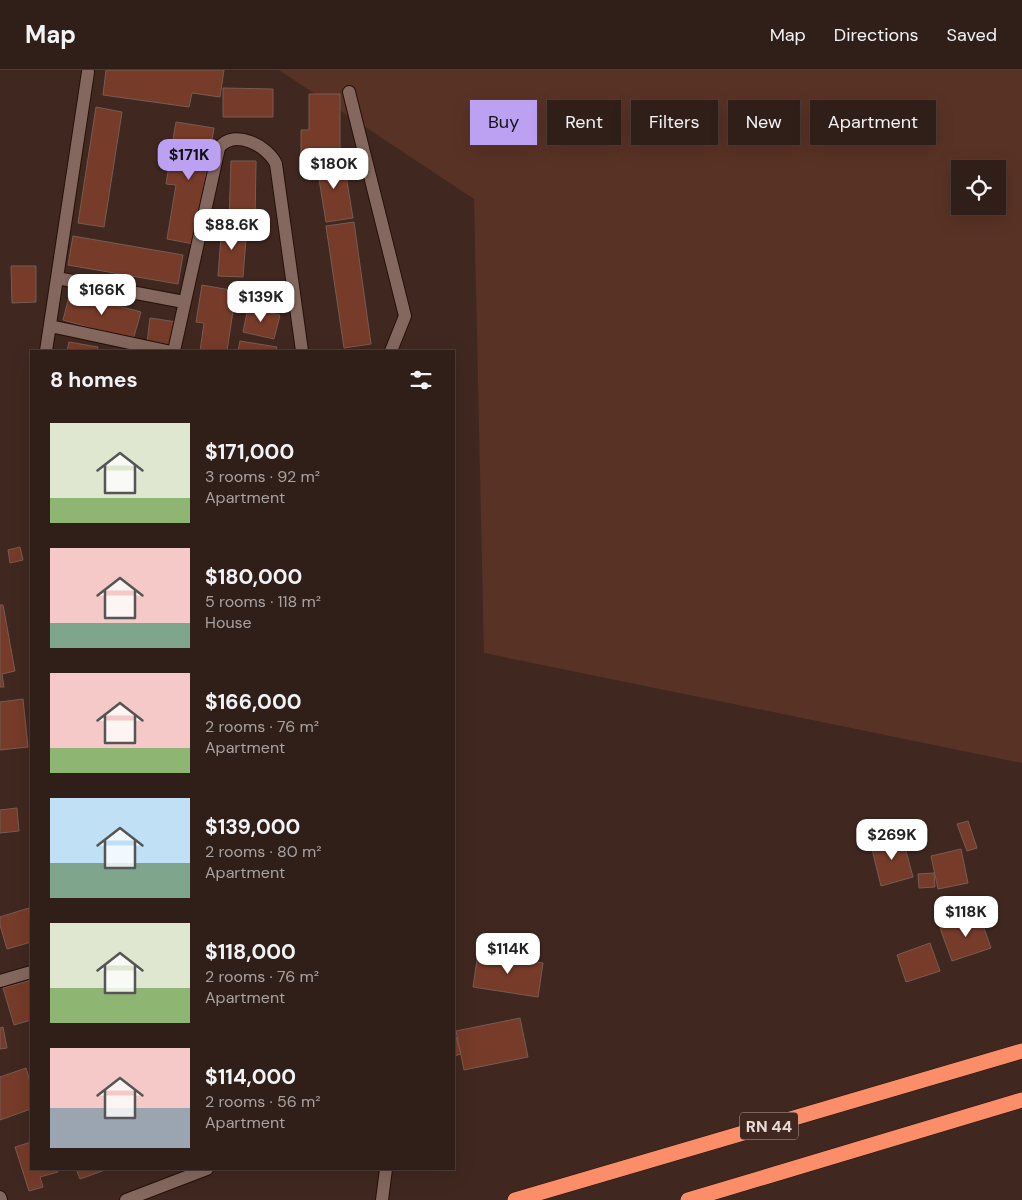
<!DOCTYPE html>
<meta charset="utf-8">
<style>
:root{--surface:#301e18;--page:#3c2b25;--text:#f1f3f6;--muted:#a8a2a2;--line:#4b3c37;--accent:#bca0f2}
body{margin:0;font-family:"DM Sans",sans-serif;background:var(--page);color:var(--text);height:100vh;display:flex;flex-direction:column;font-size:19px;white-space:nowrap}
*{box-sizing:border-box;margin:0}
p{font-size:16px;color:var(--muted)}
.icon{flex:none;width:28px;height:28px;fill:none;stroke:currentColor;stroke-width:2;stroke-linecap:round;stroke-linejoin:round}
.map{position:relative;flex:1;overflow:hidden}
.sheet{position:absolute;left:30px;top:280px;width:425px;height:820px;display:flex;flex-direction:column;background:var(--surface);border-radius:0px;box-shadow:0 5px 20px #0002,0 0 0 1px var(--line)}
.sheet>*{flex:none}
.top-card{position:absolute;left:470px;top:30px;width:475px;height:45px;display:flex;gap:10px}
.tools{position:absolute;left:951px;top:90px;display:grid;gap:10px}
.tools a{display:grid;place-items:center;width:55px;height:55px;border-radius:0px;background:var(--surface);box-shadow:0 5px 20px #0002,0 0 0 1px var(--line);font-size:25px}
.price{position:absolute;translate:-50% -42px;padding:0 11px;border-radius:10px;background:#fff;color:#222;font-size:16px;line-height:32px;filter:drop-shadow(0 1px 2px #0008)}
.price::after{content:'';position:absolute;left:50%;top:30px;width:15px;height:11px;margin-left:-8px;background:inherit;clip-path:polygon(0 0,100% 0,50% 100%)}
.price.selected{background:var(--accent);color:#111}
ul{padding:0;list-style:none}
li{display:flex;align-items:center;gap:15px;height:125px;padding:0 20px}
li span{display:grid;place-items:center;flex:none;width:140px;height:100px;border-radius:0px;color:#555}
li>.icon{margin-inline-start:auto}
span .icon{width:60px;height:60px;fill:#fffc;stroke-width:1}
li b{font-size:21px}
h2{display:flex;justify-content:space-between;align-items:center;height:60px;padding:0 20px;font-size:21px}
.tag{padding:0 18px;border-radius:0px;background:var(--surface);box-shadow:0 5px 20px #0002,0 0 0 1px var(--line);font-size:18px;line-height:45px}
.tag.selected{background:var(--accent);color:#111}
header{display:flex;align-items:center;gap:30px;box-sizing:border-box;height:70px;padding:0 25px;background:var(--surface);border-bottom:1px solid var(--line)}
header strong{font-size:24px}
nav{display:flex;gap:28px;margin-inline-start:auto;font-size:18px}
.map>svg:first-child{display:block}
</style>
<header>
<strong>Map</strong>
<nav><a>Map</a><a>Directions</a><a>Saved</a></nav>
</header>
<div class="map">
<svg width="1022" height="1130" viewBox="0 0 1022 1130">
<rect width="100%" height="100%" fill="#402820"/>
<!-- green -->
<path fill="#583225" fill-rule="evenodd" d="M279 0H1022V693L484 583 474 129ZM960 99H998V136H960Z"/>
<!-- building -->
<path fill="#763b29" stroke="#775c53" d="M106 0H224L220 27 192 23 189 37 103 25Z
M223 18 273 19V47H223Z
M309 24H340V84H301V60H309Z
M96 37 122 42 104 157 78 153Z
M176 52 214 58 194 174 167 169 176 115 166 114 169 96 181 97 185 71 173 69Z
M343 87 353 148 326 152 316 91Z
M231 91H256L255 154 229 153Z
M354 152 371 274 344 278 326 156Z
M222 154 247 156 243 207 218 206Z
M73 166 183 185 178 214 68 195Z
M11 196H36V232L12 233Z
M202 215 236 221 227 281H200L204 253 196 252Z
M70 223 141 242 133 270 63 250Z
M248 238 280 245 274 269 243 262Z
M150 248 177 252 174 276 147 273Z
M240 271 277 277 276 281H238Z
M69 272 98 277 97 281H67Z
M20 477 23 490 10 493 8 480Z
M0 535H3L15 601 2 604 4 617H0Z
M23 629 28 677 0 680V632Z
M17 738 19 761 0 763V740Z
M968 751 977 778 967 781 957 754Z
M902 766 913 807 881 816 871 775Z
M961 779 968 813 938 819 931 786Z
M934 803 935 817 919 818 918 804Z
M29 838 31 872 7 879 0 855V847Z
M979 844 991 878 952 891 940 858Z
M930 873 940 901 906 912 897 885Z
M478 883 543 893 538 927 473 917Z
M31 910V950L14 955 3 918Z
M520 948 528 987 464 1000 456 961Z
M3 957 7 978 0 979V958Z
M456 967 461 984 454 986V968Z
M26 998 31 1015V1039L0 1050V1007Z
M31 1072V1099H57L58 1102 40 1107 43 1117 29 1121 15 1077Z
M76 1099H108L80 1109Z"/>
<g fill="none" stroke-linecap="round" stroke-linejoin="round">
<!-- minor casing -->
<g stroke="#251009" stroke-width="14">
<path id="minor" d="M349 22 405 246 391 281
M57 208 184 232
M50 256 167 281
M46 281 88 2
M174 281 219 78C234 58 268 76 276 94L302 281
M0 911 31 902
M0 1127 1 1130
M126 1130 207 1099
M382 1130 386 1099"/>
</g>
<!-- highway casing -->
<g stroke="#251009" stroke-width="16">
<path id="highway" d="M515 1130 1022 981
M688 1130 1022 1030"/>
</g>
<!-- minor -->
<use href="#minor" stroke="#84685f" stroke-width="12"/>
<!-- highway -->
<use href="#highway" stroke="#fb8d69" stroke-width="15"/>
</g>
<g text-anchor="middle" stroke-width="4.5" stroke-linejoin="round" paint-order="stroke">
<!-- shield labels -->
<rect fill="#402820" stroke="#b7a59f" stroke-width="1" x="740" y="1042.5" width="58" height="27" rx="4"/>
<g font-size="16" font-weight="bold" fill="#eadad5">
<text x="769" y="1062">RN 44</text>
</g>
</g>
</svg>
<div class="tools">
<a><svg class="icon" aria-label="locate" viewBox="0 0 24 24"><circle cx="12" cy="12" r="6"/><path d="M12 2v4M12 18v4M2 12h4M18 12h4"/></svg></a>
</div>
<b class="price selected" style="left:189px;top:111px">$171K</b>
<b class="price" style="left:334px;top:120px">$180K</b>
<b class="price" style="left:232px;top:181px">$88.6K</b>
<b class="price" style="left:102px;top:246px">$166K</b>
<b class="price" style="left:261px;top:253px">$139K</b>
<b class="price" style="left:892px;top:791px">$269K</b>
<b class="price" style="left:966px;top:868px">$118K</b>
<b class="price" style="left:508px;top:905px">$114K</b>
<div class="top-card">
<a class="tag selected">Buy</a>
<a class="tag">Rent</a>
<a class="tag">Filters</a>
<a class="tag">New</a>
<a class="tag">Apartment</a>
</div>
<section class="sheet">
<h2>8 homes<svg class="icon" aria-label="filters" viewBox="0 0 24 24"><path d="M4 7h16M4 17h16"/><circle cx="9" cy="7" r="2"/><circle cx="15" cy="17" r="2"/></svg></h2>
<ul>
<li><span style="background:linear-gradient(#dfe7d0 75%,#8fb573 0)"><svg class="icon" aria-label="home" viewBox="0 0 24 24"><path d="M3 11l9-7 9 7M6 9v11h12V9"/></svg></span><div><b>$171,000</b><p>3 rooms · 92 m²</p><p>Apartment</p></div></li>
<li><span style="background:linear-gradient(#f6c9c9 75%,#7fa58c 0)"><svg class="icon" aria-label="home" viewBox="0 0 24 24"><path d="M3 11l9-7 9 7M6 9v11h12V9"/></svg></span><div><b>$180,000</b><p>5 rooms · 118 m²</p><p>House</p></div></li>
<li><span style="background:linear-gradient(#f6c9c9 75%,#8fb573 0)"><svg class="icon" aria-label="home" viewBox="0 0 24 24"><path d="M3 11l9-7 9 7M6 9v11h12V9"/></svg></span><div><b>$166,000</b><p>2 rooms · 76 m²</p><p>Apartment</p></div></li>
<li><span style="background:linear-gradient(#bfe0f5 65%,#7fa58c 0)"><svg class="icon" aria-label="home" viewBox="0 0 24 24"><path d="M3 11l9-7 9 7M6 9v11h12V9"/></svg></span><div><b>$139,000</b><p>2 rooms · 80 m²</p><p>Apartment</p></div></li>
<li><span style="background:linear-gradient(#dfe7d0 65%,#8fb573 0)"><svg class="icon" aria-label="home" viewBox="0 0 24 24"><path d="M3 11l9-7 9 7M6 9v11h12V9"/></svg></span><div><b>$118,000</b><p>2 rooms · 76 m²</p><p>Apartment</p></div></li>
<li><span style="background:linear-gradient(#f6c9c9 60%,#9aa5b1 0)"><svg class="icon" aria-label="home" viewBox="0 0 24 24"><path d="M3 11l9-7 9 7M6 9v11h12V9"/></svg></span><div><b>$114,000</b><p>2 rooms · 56 m²</p><p>Apartment</p></div></li>
</ul>
</section>
</div>
